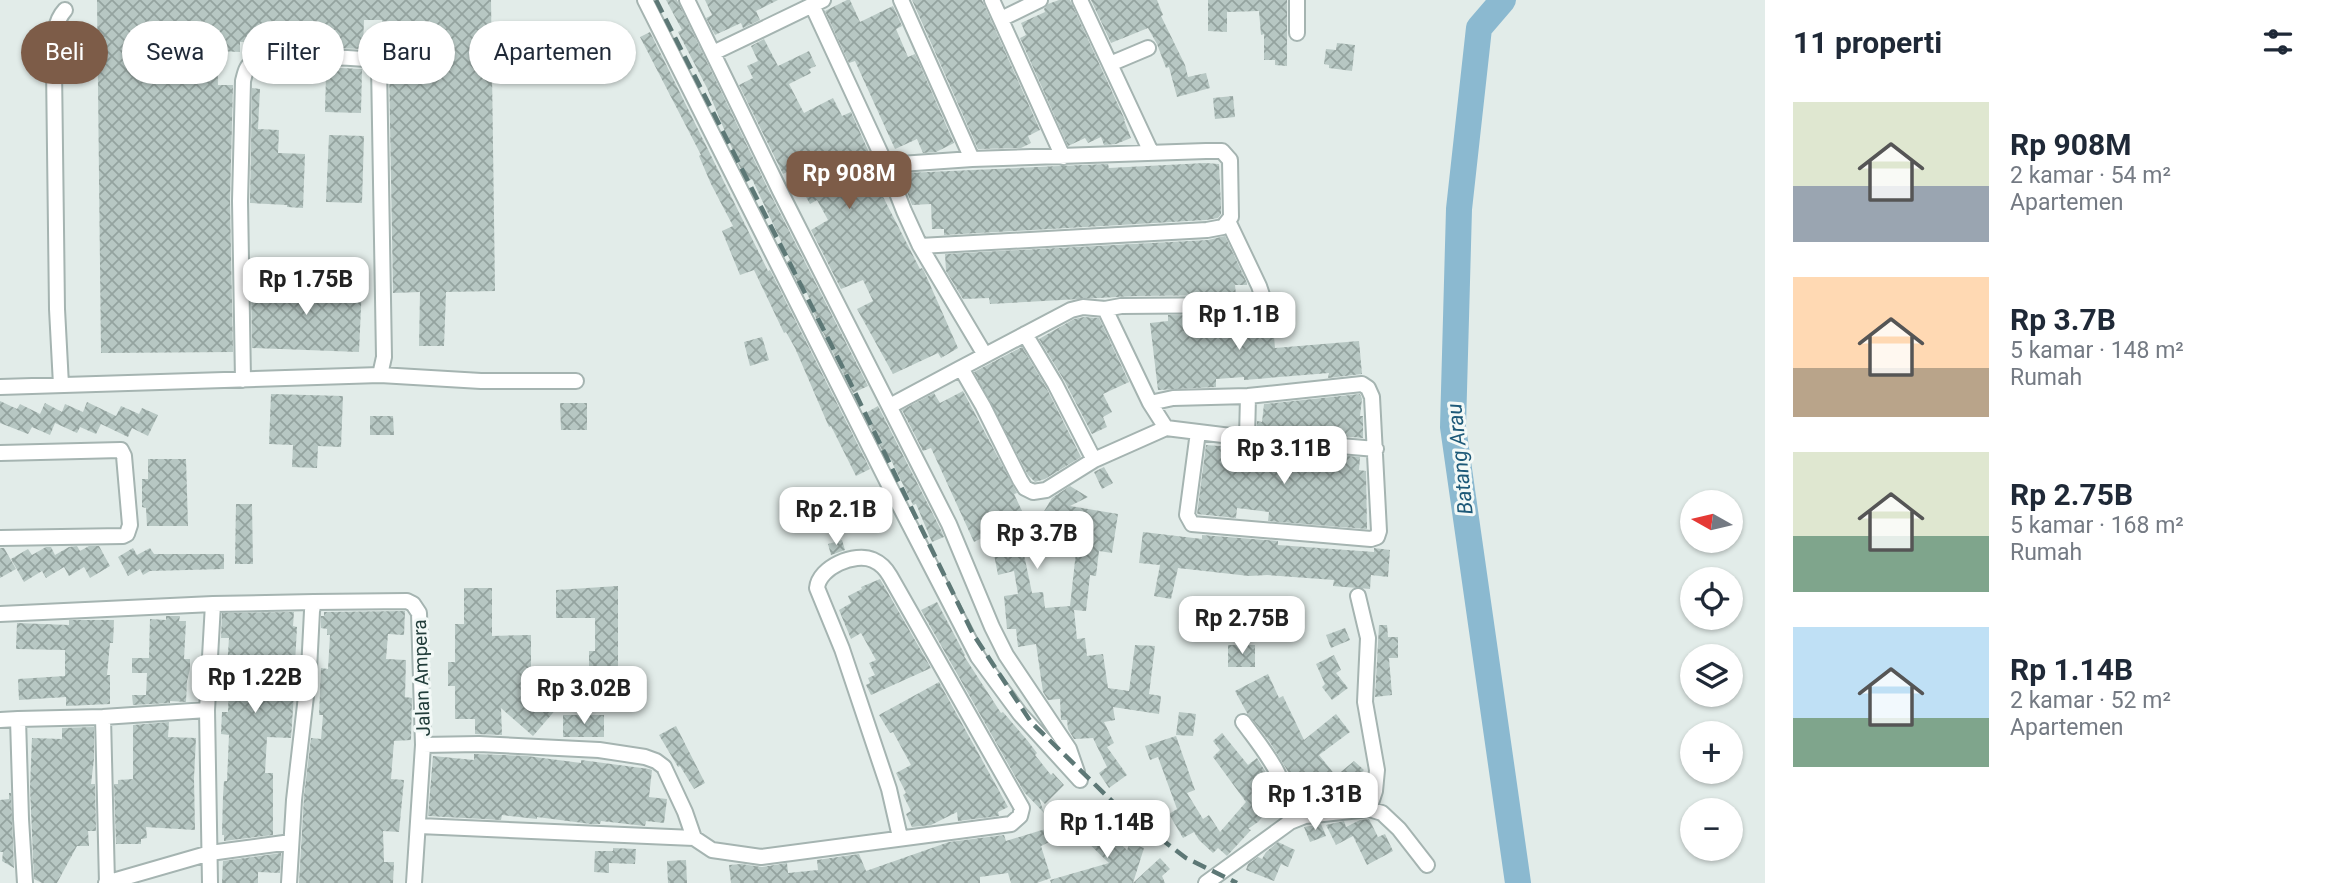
<!DOCTYPE html>
<html lang="id">
<meta charset="utf-8">
<style>
:root{--surface:#fff;--page:#f2f2f3;--text:#1f2937;--muted:#747a83;--accent:#7d5c48}
body{margin:0;font-family:Roboto,sans-serif;background:var(--page);color:var(--text);height:100vh;display:flex;flex-direction:column;font-size:26px;white-space:nowrap}
*{box-sizing:border-box;margin:0}
p{font-size:23px;color:var(--muted)}
.icon{flex:none;width:38px;height:38px;fill:none;stroke:currentColor;stroke-width:2;stroke-linecap:round;stroke-linejoin:round}
.map{position:relative;flex:1;overflow:hidden}
.details{display:flex;flex-direction:column;background:var(--surface);width:560px}
.details>*{flex:none}
.banner{position:absolute;left:21px;top:21px;width:665px;height:63px;display:flex;gap:14px}
.needle{width:46px;rotate:278deg}
.fabs{position:absolute;left:1680px;top:490px;display:grid;gap:14px}
.fabs a{display:grid;place-items:center;width:63px;height:63px;border-radius:50%;background:var(--surface);box-shadow:0 2px 5px #0004;font-size:35px}
.price{position:absolute;translate:-50% -60px;padding:0 16px;border-radius:14px;background:#fff;color:#222;font-size:23px;line-height:46px;filter:drop-shadow(0 2px 4px #0008)}
.price::after{content:'';position:absolute;left:50%;top:42px;width:21px;height:16px;margin-left:-10px;background:inherit;clip-path:polygon(0 0,100% 0,50% 100%)}
.price.active{background:var(--accent);color:#fff}
ul{padding:0;list-style:none}
li{display:flex;align-items:center;gap:21px;height:175px;padding:0 28px}
li span{display:grid;place-items:center;flex:none;width:196px;height:140px;border-radius:0px;color:#555}
li>.icon{margin-inline-start:auto}
span .icon{width:84px;height:84px;fill:#fffc;stroke-width:1}
li b{font-size:30px}
h2{display:flex;justify-content:space-between;align-items:center;height:84px;padding:0 28px;font-size:30px}
.tag{padding:0 24px;border-radius:32px;background:var(--surface);box-shadow:0 2px 5px #0004;font-size:24px;line-height:63px}
.tag.active{background:var(--accent);color:#fff}
main{display:flex;flex:1;min-height:0}
.map>svg:first-child{display:block}
</style>
<main>
<div class="map">
<svg width="1765" height="883" viewBox="0 0 1765 883">
<defs>
<pattern id="building-cross-hatch" width="8" height="8" patternUnits="userSpaceOnUse" patternTransform="scale(1.75)"><rect width="8" height="8" fill="#b7c7c3"/><path d="M0 0l8 8M0 8l8-8" fill="none" stroke="#94a39f"/></pattern>
</defs>
<rect width="100%" height="100%" fill="#e2ece9"/>
<g fill="none" stroke-linecap="round" stroke-linejoin="round">
<!-- river -->
<path stroke="#8bb9d0" stroke-width="26" d="M1503 0 1479 28 1459 209 1453 427 1518 883"/>
</g>
<!-- building -->
<path fill="url(#building-cross-hatch)" d="M97 0H491L495 291 446 292 444 346H419L420 292 393 293 389 65 383 54 382 20H364L363 49 300 47 301 41 240 42V52L217 51 218 85H233L230 201 233 352 101 353Z
M666 0H677L771 195 868 386 853 393 809 304 811 302 801 281 798 283 787 262 790 260 752 179 747 182 738 163 707 88 678 32 682 30Z
M705 0H778L756 11 760 20 743 28 741 23 715 35 706 18 712 15Z
M847 0H850L860 22 893 6 902 26 896 29 908 57 915 54 954 143 936 152 923 153 917 139 895 149 855 61 849 63 825 11Z
M912 0H982L1040 130 1028 136 1031 143 1021 148 978 149Z
M1059 0H1070L1125 120H1124L1131 138 1116 144 1104 145 1101 137 1088 143 1085 138 1068 146 1020 38 1026 35 1021 23 1045 12 1044 9 1048 4Z
M1091 0H1157L1163 15 1161 16 1185 65 1188 77 1206 73 1210 88 1177 97 1169 67 1166 68 1157 44 1148 28 1111 43Z
M1208 0H1287V66L1275 65V60H1264V34L1261 35 1259 11 1227 12V32L1208 31Z
M650 32 768 271 770 270 870 469 856 476 831 426 829 427 795 348 786 332 784 333 754 270 740 275 722 231 733 226 711 184 699 156 701 155 640 37Z
M764 39 778 66 809 51 816 66 809 69 811 73 789 84 804 113 833 98 842 116 851 112 884 186 879 189 920 269 922 268 924 271 958 348 941 358 938 353 893 374 857 309 873 301 863 280 841 289 811 230 828 220 817 200 810 204 791 170 783 174 739 85 753 78 747 66 758 61 751 46Z
M1337 43 1355 45 1352 71 1329 68V65L1324 64 1326 49 1336 50Z
M300 66 362 69 361 113 325 112 326 75 300 74Z
M252 88 260 89 258 129 279 130 278 153 305 154 303 208 287 207V205L250 203Z
M1233 96 1235 117 1215 119 1213 98Z
M329 135 364 136 362 203 326 202Z
M1205 163 1219 164 1221 205V214L1218 218 1206 220 944 235V229H932L931 204 912 205 907 192 906 173 1059 166 1108 164 1109 168Z
M1225 236 1247 283V285H1235L1236 295 1135 296 990 304 989 298 963 299 946 271 945 254 1208 240Z
M251 282 362 285 359 352 252 348Z
M1272 313 1275 348 1359 341 1362 374 1328 378 1329 373 1244 380V377L1216 379V387L1158 390 1150 323 1168 321V315L1237 316Z
M1084 317 1099 318 1129 382 1103 394 1112 412 1103 417 1107 427 1092 434 1064 380 1039 339 1074 319Z
M762 337 769 360 750 366 744 342Z
M1022 347 1047 389 1081 457 1045 479 1035 482 1028 475 974 372Z
M963 391 1017 493 1014 494 1033 534 1021 540 1032 593 1043 592 1045 608 1070 606 1076 552 1034 528 1052 498 1070 486 1088 497 1070 506 1118 514 1112 553 1099 551 1096 576 1090 575 1086 611 1074 610 1077 639 1085 638 1087 656 1103 654 1108 688 1129 691 1135 645 1155 646 1149 694 1161 696 1159 714 1113 707 1115 720 1104 722 1114 743 1107 747 1127 775 1109 788 1099 773 1107 767 1093 738 1074 739 1068 729 1067 720H1061L1060 699 1048 700 1043 692 1036 644 1018 647 1016 629H1007L1004 596 1018 594 1014 571 998 575 990 534 974 542 931 448 923 451 902 410 934 393 940 403Z
M271 394 343 396 341 447 318 446 317 468 292 467 293 445 269 444Z
M1360 394 1362 399 1360 416H1363V438L1257 429V421L1262 422 1264 404Z
M0 401 17 409 20 404 40 414 45 403 62 412 65 404 83 412 87 402 116 416 121 406 139 414 142 408 158 415 148 436 132 428 128 437 101 424 96 434 80 427 77 433 55 423 50 435 32 427 28 434 0 423Z
M560 403H587V430H561Z
M878 406 940 528 944 537 932 542 916 504 913 505 890 458 887 460 864 414Z
M370 416H393L394 435H370Z
M1206 445 1360 457 1359 470 1366 471 1367 529 1268 521 1269 512 1237 508 1236 518 1197 514Z
M148 459H186L188 526H147L146 508 142 507V479H148Z
M1104 467 1113 483 1102 489 1094 472Z
M236 504H252L253 564H235Z
M1143 532 1202 539V535L1278 541V545L1374 552V548L1390 550 1388 577 1371 575 1370 589 1333 586 1334 580 1267 575 1249 576 1178 568 1171 599 1154 596 1160 565 1139 563Z
M842 540 845 550 831 555 828 544Z
M77 546 80 551 89 546H99L110 566 90 578 84 567 69 576 64 567 46 578 42 571 24 582 11 559 28 549 32 555 46 547H51L55 555 69 547Z
M0 548H4L16 569 0 578Z
M133 548 137 555 150 548 154 554H224V569L150 571 143 575 140 569 128 576 118 557Z
M880 579 931 668 871 695 866 685 870 683 868 678 875 675 869 663 876 660 861 633 851 639 839 610 851 603 848 596 862 589 861 587Z
M618 586V685L589 686V651H595V618H556V590Z
M464 588H492V636L531 635V684L558 707 533 736 501 708 502 735 475 734V719H455V686H448V662H455V624H464Z
M1273 601 1301 603 1299 633 1271 631Z
M937 602 965 655 964 656 1001 713 1003 712 1027 740 1037 753 1035 755 1051 775 1053 773 1064 785 1045 804 1039 798 1044 813 1024 792 921 610Z
M405 611 404 635 388 634 386 659 406 660 405 697 412 698 411 740 394 741 391 779 404 780 399 832 383 831 384 862H394L393 883H299L304 796 311 738 321 739 323 715H319L321 668 328 669 330 635H327V629L321 628V616H324V612Z
M294 612 293 626 297 627 295 663H288L286 694H294L291 738 267 737 265 773H273V835L224 841V835H222L223 796 224 781H227L229 735 221 734 222 712H228L229 682H226L229 638H221L222 613Z
M166 616H180L179 621H186L184 659H190V669L187 681 186 702 170 701V703L133 705 132 695H146L147 673H132V658H149L150 619 166 620Z
M69 620H114L113 643H110L107 675H110V704L66 706V697L19 700 18 679 65 676V650L16 649 17 623 69 625Z
M1379 625H1387L1388 637H1398V658H1389L1392 695 1375 697Z
M1345 628 1350 640 1331 648 1326 635Z
M1228 645H1255V667H1228Z
M1334 655 1341 670 1336 673 1348 688 1332 700 1322 687 1325 684 1316 664Z
M1268 674 1279 698 1283 696 1304 740 1336 714 1350 732 1319 755 1336 776 1354 761 1364 770 1356 778 1362 784 1345 801 1322 777 1303 793 1295 783 1299 775 1294 781 1269 741 1247 713 1235 691Z
M939 682 1008 807 998 812 999 816 958 821 957 812 931 825 912 827 906 814 911 811 903 795 906 793 896 773 911 765 893 732 890 733 879 715Z
M1179 712 1196 714 1193 736 1176 735Z
M563 715H604V737H563Z
M169 722 168 737 196 738 194 778 195 830 146 827 147 838 141 839V844H116L114 784H118V780L133 779V725Z
M676 726 705 783 694 789 680 766 678 767 659 735Z
M94 727V759L91 784H95L96 831H88L89 846H77L57 883H42L34 879 30 788 32 738 62 739V728Z
M1222 733 1248 765 1257 758 1267 774 1263 777 1277 800 1258 822 1248 829 1251 830 1227 856 1218 848 1213 853 1199 840 1194 832 1183 838 1169 814 1177 809 1158 757 1150 760 1145 746 1176 736 1195 790 1187 793 1203 819 1209 815 1220 832 1246 802 1213 757 1220 750 1213 741Z
M474 754 527 756 581 763V760L649 769 652 770 649 797 667 799 664 823 646 821 645 826 601 821 600 824H591L537 817V819L502 815 501 820 428 816 433 756 474 760Z
M9 793H11L14 868 2 861 3 852H0V800L9 799Z
M1369 819 1378 837 1385 834 1393 851 1367 865 1353 836 1336 845 1326 825 1344 821 1346 827 1360 820Z
M1097 821 1127 850 1130 843 1144 848 1133 883H1051L1050 880 1109 863 1082 837Z
M1321 824 1326 836 1310 842 1304 827Z
M1052 827 1057 838 1041 846 1051 878 1037 883H1011L1008 873 980 877V883H731L729 865 741 864 762 867 787 863 788 873 818 870 817 860 859 854 866 871 949 842 1004 835 1006 841Z
M1278 842 1295 850 1288 867 1281 864 1274 881 1246 870 1248 864 1258 857 1262 859 1266 852Z
M613 848 636 849 635 864 609 863V873L594 872 595 851H613Z
M281 853 280 873 258 872V883H222L223 861Z
M1160 858 1170 869 1162 876 1165 883H1133Z
M686 860 687 883H668L667 861Z"/>
<g fill="none" stroke-linecap="round" stroke-linejoin="round">
<!-- minor casing -->
<g stroke="#a5b4b1" stroke-width="18">
<path id="minor" d="M645 0 891 489 978 657 1020 714 1080 780
M687 0 780 191 949 524 992 627 1006 655 1069 749 1077 772
M901 0 972 159
M992 0 1063 157
M1080 0 1151 152
M1297 0V33
M812 5 886 165 904 211 920 246 985 355
M1001 19 1040 0
M713 53 823 0
M1110 64 1148 48
M886 165 972 159 1206 151H1222L1230 160 1231 217 1223 227 1207 230 920 246
M1105 309 1121 306 1247 305 1259 300 1262 295 1259 286 1229 223
M1025 334 1055 384 1094 460
M961 368 1071 310 1083 307 1105 309 1150 403
M243 380 240 201 243 81C245 73 246 66 253 62 266 53 356 58 376 60L379 65 384 357 380 375
M61 385 57 309 54 68C55 48 51 25 65 10
M0 387 380 375 481 381H576
M890 406 961 368 983 406 1020 480 1025 488 1033 492 1046 490 1094 460 1166 428 1247 438 1376 449
M1166 428 1150 403 1173 398 1248 396 1362 384 1368 388 1372 397 1379 531 1377 537 1371 539 1192 524 1187 515 1198 432
M1247 438 1248 396
M0 453 121 450 124 456 130 525 127 534 123 536 0 538
M1358 596 1368 638 1365 702 1377 770 1375 791 1369 809
M213 604 314 602
M0 614 213 604 207 710 210 883
M103 717 107 883
M0 720 18 719
M1243 722C1270 759 1286 775 1290 822
M423 745 479 744 599 750 645 757 656 761 664 767 685 812 694 838
M419 826 694 838 712 850 761 857 1011 824 1020 816 1022 808 890 576C886 569 880 563 873 560 855 552 819 567 817 588L842 649 889 789 900 837
M25 883 21 819 18 719 103 717 207 710
M106 883 210 853 291 842
M289 883 294 800 309 670 312 611 314 602 407 601 413 604 419 613 423 745 414 883
M1206 883 1290 822 1305 816 1369 809 1382 813 1399 829 1427 865"/>
</g>
<!-- minor -->
<use href="#minor" stroke="#fff" stroke-width="14"/>
<!-- rail -->
<path stroke="#5d7876" stroke-width="4.5" stroke-dasharray="14 7" stroke-linecap="butt" d="M656 0 844 370 973 634 1031 722 1116 805 1186 858 1237 883"/>
</g>
<g text-anchor="middle" stroke-width="6" stroke-linejoin="round" paint-order="stroke">
<!-- street labels -->
<g font-size="19" fill="#223d3a" stroke="#f3f9f7">
<text transform="translate(421 678) rotate(-92)" y="7">Jalan Ampera</text>
</g>
<!-- water labels -->
<g font-size="21" font-style="italic" fill="#1d5978" stroke="#f3f9f7">
<text transform="translate(1460 459) rotate(-96)" y="7">Batang Arau</text>
</g>
</g>
</svg>
<div class="fabs">
<a><svg class="needle" viewBox="-14 -14 28 28"><path d="M0-13l5 13h-10z" fill="#e53935"/><path d="M0 13l5-13h-10z" fill="#747a83"/></svg></a>
<a><svg class="icon" aria-label="locate" viewBox="0 0 24 24"><circle cx="12" cy="12" r="6"/><path d="M12 2v4M12 18v4M2 12h4M18 12h4"/></svg></a>
<a><svg class="icon" aria-label="layers" viewBox="0 0 24 24"><path d="M12 4l9 5-9 5-9-5zM3 14l9 5 9-5"/></svg></a>
<a>+</a>
<a>−</a>
</div>
<b class="price active" style="left:849px;top:211px">Rp 908M</b>
<b class="price" style="left:306px;top:317px">Rp 1.75B</b>
<b class="price" style="left:1239px;top:352px">Rp 1.1B</b>
<b class="price" style="left:1284px;top:486px">Rp 3.11B</b>
<b class="price" style="left:836px;top:547px">Rp 2.1B</b>
<b class="price" style="left:1037px;top:571px">Rp 3.7B</b>
<b class="price" style="left:1242px;top:656px">Rp 2.75B</b>
<b class="price" style="left:255px;top:715px">Rp 1.22B</b>
<b class="price" style="left:584px;top:726px">Rp 3.02B</b>
<b class="price" style="left:1315px;top:832px">Rp 1.31B</b>
<b class="price" style="left:1107px;top:860px">Rp 1.14B</b>
<div class="banner">
<a class="tag active">Beli</a>
<a class="tag">Sewa</a>
<a class="tag">Filter</a>
<a class="tag">Baru</a>
<a class="tag">Apartemen</a>
</div>
</div>
<section class="details">
<h2>11 properti<svg class="icon" aria-label="filters" viewBox="0 0 24 24"><path d="M4 7h16M4 17h16"/><circle cx="9" cy="7" r="2"/><circle cx="15" cy="17" r="2"/></svg></h2>
<ul>
<li><span style="background:linear-gradient(#dfe7d0 60%,#9aa5b1 0)"><svg class="icon" aria-label="home" viewBox="0 0 24 24"><path d="M3 11l9-7 9 7M6 9v11h12V9"/></svg></span><div><b>Rp 908M</b><p>2 kamar · 54 m²</p><p>Apartemen</p></div></li>
<li><span style="background:linear-gradient(#ffd9b3 65%,#b9a48a 0)"><svg class="icon" aria-label="home" viewBox="0 0 24 24"><path d="M3 11l9-7 9 7M6 9v11h12V9"/></svg></span><div><b>Rp 3.7B</b><p>5 kamar · 148 m²</p><p>Rumah</p></div></li>
<li><span style="background:linear-gradient(#dfe7d0 60%,#7fa58c 0)"><svg class="icon" aria-label="home" viewBox="0 0 24 24"><path d="M3 11l9-7 9 7M6 9v11h12V9"/></svg></span><div><b>Rp 2.75B</b><p>5 kamar · 168 m²</p><p>Rumah</p></div></li>
<li><span style="background:linear-gradient(#bfe0f5 65%,#7fa58c 0)"><svg class="icon" aria-label="home" viewBox="0 0 24 24"><path d="M3 11l9-7 9 7M6 9v11h12V9"/></svg></span><div><b>Rp 1.14B</b><p>2 kamar · 52 m²</p><p>Apartemen</p></div></li>
</ul>
</section>
</main>
